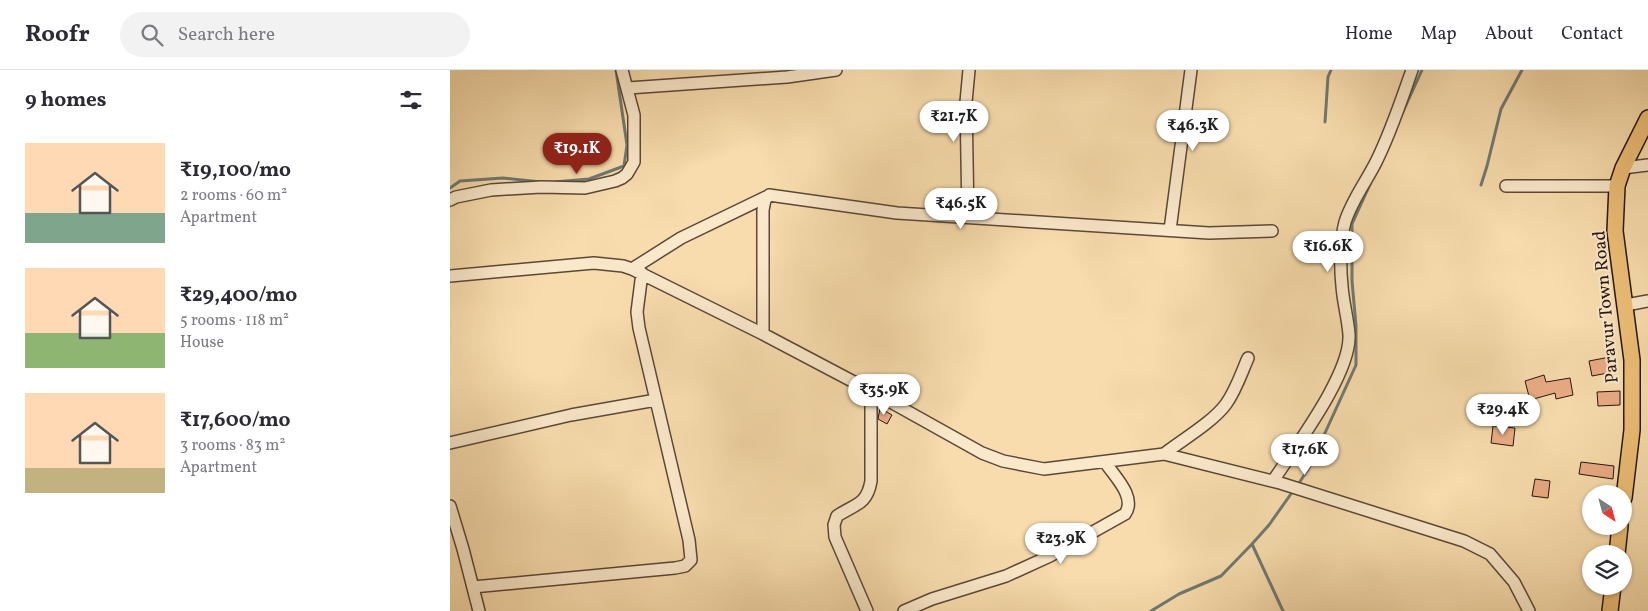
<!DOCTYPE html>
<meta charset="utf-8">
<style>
:root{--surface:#fff;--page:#f2f2f3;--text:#2b2b33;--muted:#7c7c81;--line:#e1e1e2;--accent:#8f2418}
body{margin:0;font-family:Vollkorn,serif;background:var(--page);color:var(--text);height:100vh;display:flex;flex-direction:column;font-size:19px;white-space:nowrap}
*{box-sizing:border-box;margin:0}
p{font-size:16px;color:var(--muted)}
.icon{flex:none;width:28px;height:28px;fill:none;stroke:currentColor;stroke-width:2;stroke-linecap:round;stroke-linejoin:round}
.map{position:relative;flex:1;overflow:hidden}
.details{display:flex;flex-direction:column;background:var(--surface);width:450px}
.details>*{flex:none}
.needle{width:32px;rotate:144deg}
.fabs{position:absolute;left:1132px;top:415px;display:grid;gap:10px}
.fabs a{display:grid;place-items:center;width:50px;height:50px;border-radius:50%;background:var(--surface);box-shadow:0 1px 4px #0004;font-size:25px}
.price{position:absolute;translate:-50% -42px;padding:0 11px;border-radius:18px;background:#fff;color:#222;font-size:16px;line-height:32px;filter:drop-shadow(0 1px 2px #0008)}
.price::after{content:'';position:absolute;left:50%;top:30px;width:15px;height:11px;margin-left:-8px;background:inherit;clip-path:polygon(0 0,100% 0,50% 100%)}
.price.current{background:var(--accent);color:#fff}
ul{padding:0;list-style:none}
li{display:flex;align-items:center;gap:15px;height:125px;padding:0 25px}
li span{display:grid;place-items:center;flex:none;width:140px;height:100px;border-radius:0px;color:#555}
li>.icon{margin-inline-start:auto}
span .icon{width:60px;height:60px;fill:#fffc;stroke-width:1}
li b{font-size:21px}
h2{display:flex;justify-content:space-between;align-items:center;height:60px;padding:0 25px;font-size:21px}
header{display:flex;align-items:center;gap:30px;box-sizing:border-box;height:70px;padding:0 25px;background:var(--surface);border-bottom:1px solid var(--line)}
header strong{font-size:24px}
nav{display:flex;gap:28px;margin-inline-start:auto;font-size:18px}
.search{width:350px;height:45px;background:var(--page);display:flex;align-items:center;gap:12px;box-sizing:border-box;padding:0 18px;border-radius:28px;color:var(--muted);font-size:19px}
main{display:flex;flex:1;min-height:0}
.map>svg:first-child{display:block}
</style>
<header>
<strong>Roofr</strong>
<div class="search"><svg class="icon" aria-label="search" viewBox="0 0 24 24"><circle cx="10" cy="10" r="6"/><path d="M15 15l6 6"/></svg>Search here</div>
<nav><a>Home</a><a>Map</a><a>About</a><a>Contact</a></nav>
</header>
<main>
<section class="details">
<h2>9 homes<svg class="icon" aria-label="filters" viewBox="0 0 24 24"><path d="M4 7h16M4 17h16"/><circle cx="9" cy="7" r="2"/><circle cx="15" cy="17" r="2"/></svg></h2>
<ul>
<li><span style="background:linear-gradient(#ffd9b3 70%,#7fa58c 0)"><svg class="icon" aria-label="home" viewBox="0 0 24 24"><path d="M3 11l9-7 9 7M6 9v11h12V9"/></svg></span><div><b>₹19,100/mo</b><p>2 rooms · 60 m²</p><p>Apartment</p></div></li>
<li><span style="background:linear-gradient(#ffd9b3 65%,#8fb573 0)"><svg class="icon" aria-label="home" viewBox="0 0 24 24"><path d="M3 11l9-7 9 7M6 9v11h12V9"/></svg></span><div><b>₹29,400/mo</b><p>5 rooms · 118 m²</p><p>House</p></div></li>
<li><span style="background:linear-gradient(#ffd9b3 75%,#c2b280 0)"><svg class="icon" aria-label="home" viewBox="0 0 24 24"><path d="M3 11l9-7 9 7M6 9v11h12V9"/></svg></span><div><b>₹17,600/mo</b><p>3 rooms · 83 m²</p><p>Apartment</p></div></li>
</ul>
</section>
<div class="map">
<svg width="1198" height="541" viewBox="0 0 1198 541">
<rect width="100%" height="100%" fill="#f8dcad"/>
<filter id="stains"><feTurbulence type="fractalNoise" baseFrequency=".004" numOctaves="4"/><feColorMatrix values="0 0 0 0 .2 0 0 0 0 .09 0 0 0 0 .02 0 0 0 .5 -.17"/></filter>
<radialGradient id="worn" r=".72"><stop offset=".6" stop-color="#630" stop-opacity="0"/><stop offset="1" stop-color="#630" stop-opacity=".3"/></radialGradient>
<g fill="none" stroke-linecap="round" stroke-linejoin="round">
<!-- stream -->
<path stroke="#6f7972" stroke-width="3" d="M951 46 972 0
M875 52 878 7 881 0
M104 112 139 109 174 96 177 75 166 0
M1031 115 1037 96 1051 39 1072 0
M0 118 10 111 53 108 91 112
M847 416 859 398 906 295V256L902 211V154L922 110
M701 541 729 524 771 506 802 474
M833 541 802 474 819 455 843 421"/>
</g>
<!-- building -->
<path fill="#ebac85" stroke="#251711" d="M1160 287 1163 302 1142 306 1139 291Z
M1094 305 1096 312 1120 308 1123 325 1106 329 1105 323 1080 330 1075 311Z
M1170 321V335L1148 336 1147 322Z
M430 338 442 345 437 354 428 349Z
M1043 356 1065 358 1063 376 1041 373Z
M1131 392 1164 396 1163 409 1129 404Z
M1085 409 1100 411 1098 428 1082 426Z"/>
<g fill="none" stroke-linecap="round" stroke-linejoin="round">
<!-- minor casing -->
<g stroke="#5a4838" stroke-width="14">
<path id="minor" d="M178 18 337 7 386 0
M1173 98 1198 95
M1056 116H1167
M0 130 6 127 41 120 91 117 135 118 165 111 172 108 177 104 184 92V45L172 0
M518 147 516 32 519 0
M720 160 741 0
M182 199 231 168 316 127
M0 206 144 193 173 196 182 199 313 264 421 321 532 383 553 391 594 399 714 384 830 413 1014 471 1040 484 1064 512 1079 541
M1176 235 1198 231
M313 264V140L315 130 319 125 447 143 759 163 822 161
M0 373 121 345 206 330
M714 384C732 370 763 352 776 334 786 320 791 304 798 288
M823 411C845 377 901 304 899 265 898 249 893 232 892 216 890 198 890 170 895 152 902 130 916 112 926 92 941 62 951 31 962 0
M0 436 13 479 29 541
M23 517 225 498 235 496 241 490 239 470 189 258 187 242 192 203
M417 541 385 467 384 455 387 446C405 434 417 435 421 411V321
M454 541 482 529 556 506 600 486 675 444C687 427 664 406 655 392"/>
</g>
<!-- major casing -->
<g stroke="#251711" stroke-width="18">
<path id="major" d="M1174 428 1182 360V290L1165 161 1167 116 1173 98 1198 48
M1167 484 1170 456
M1160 541 1163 516"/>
</g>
<!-- minor -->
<use href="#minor" stroke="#fae8ca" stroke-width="11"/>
<!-- major -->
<use href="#major" stroke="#ecbe76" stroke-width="15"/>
</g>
<g text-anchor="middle" stroke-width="4" stroke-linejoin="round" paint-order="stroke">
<!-- street labels -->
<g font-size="18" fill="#251711" stroke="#fae8ca">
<text transform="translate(1155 237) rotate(-95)" y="6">Paravur Town Road</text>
</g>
</g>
<rect width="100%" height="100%" filter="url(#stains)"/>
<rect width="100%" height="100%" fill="url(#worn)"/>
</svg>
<div class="fabs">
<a><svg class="needle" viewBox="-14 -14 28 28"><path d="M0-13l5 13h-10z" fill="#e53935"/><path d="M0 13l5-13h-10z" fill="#7c7c81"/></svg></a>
<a><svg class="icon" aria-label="layers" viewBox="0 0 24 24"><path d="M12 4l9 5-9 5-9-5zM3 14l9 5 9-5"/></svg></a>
</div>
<b class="price" style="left:504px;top:73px">₹21.7K</b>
<b class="price" style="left:743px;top:82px">₹46.3K</b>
<b class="price current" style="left:127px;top:105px">₹19.1K</b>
<b class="price" style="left:511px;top:160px">₹46.5K</b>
<b class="price" style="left:878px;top:203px">₹16.6K</b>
<b class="price" style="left:434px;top:346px">₹35.9K</b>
<b class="price" style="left:1053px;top:366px">₹29.4K</b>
<b class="price" style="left:855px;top:406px">₹17.6K</b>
<b class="price" style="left:611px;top:495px">₹23.9K</b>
</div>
</main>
